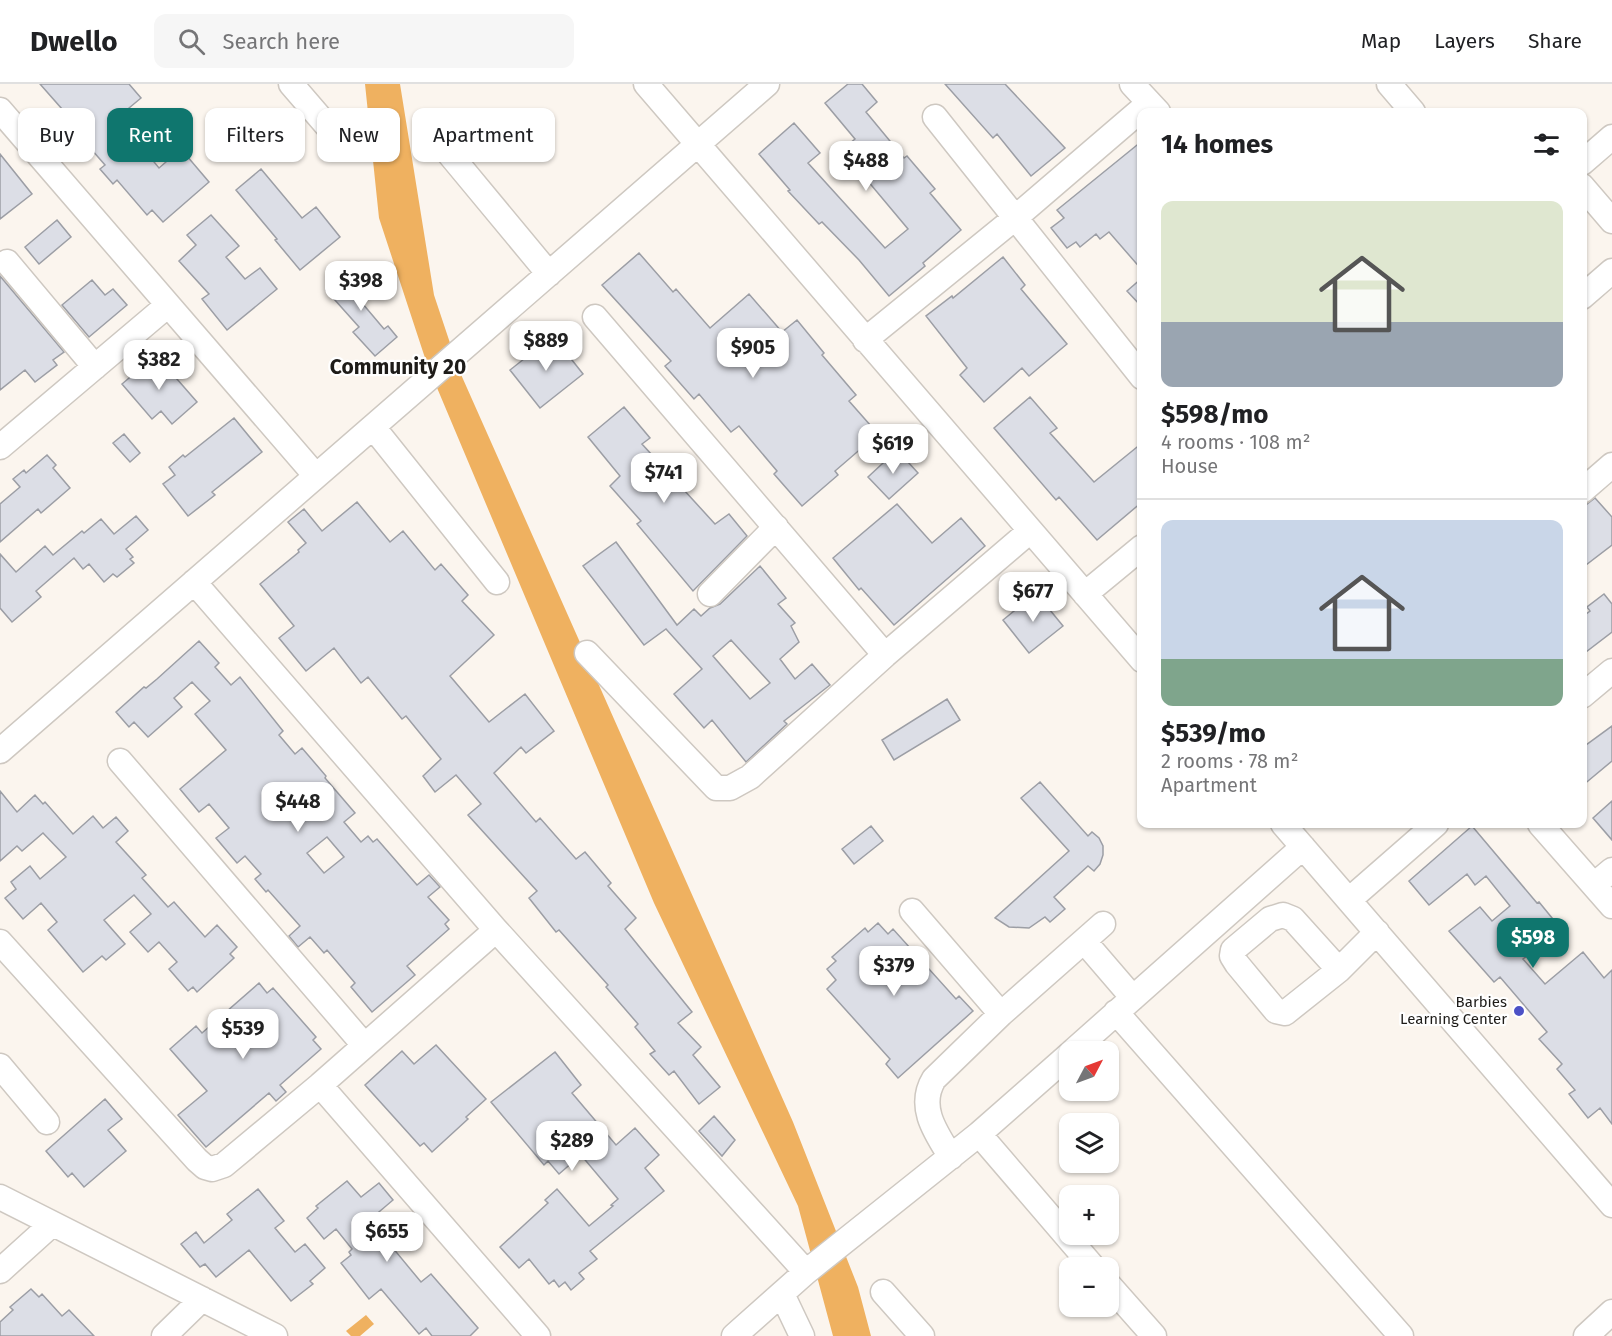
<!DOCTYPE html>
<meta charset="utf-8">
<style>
:root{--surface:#fff;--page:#f6f6f6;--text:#202124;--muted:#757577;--line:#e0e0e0;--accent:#0f766e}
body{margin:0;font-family:"Fira Sans",sans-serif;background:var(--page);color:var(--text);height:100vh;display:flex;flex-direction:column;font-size:22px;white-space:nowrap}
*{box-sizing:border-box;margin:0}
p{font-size:20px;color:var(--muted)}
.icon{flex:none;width:33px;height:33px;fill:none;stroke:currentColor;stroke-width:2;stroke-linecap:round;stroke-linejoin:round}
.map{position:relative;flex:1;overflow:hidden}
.sheet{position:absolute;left:1137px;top:24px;width:450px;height:720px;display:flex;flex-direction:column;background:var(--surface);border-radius:12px;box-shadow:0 2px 4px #0004}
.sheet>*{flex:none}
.hud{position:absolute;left:18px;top:24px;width:570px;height:54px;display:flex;gap:12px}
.needle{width:39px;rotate:49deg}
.buttons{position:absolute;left:1059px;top:957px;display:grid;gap:12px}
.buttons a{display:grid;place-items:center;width:60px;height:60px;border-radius:12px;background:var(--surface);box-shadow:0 2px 4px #0004;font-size:30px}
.price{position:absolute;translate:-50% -51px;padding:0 14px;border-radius:12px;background:#fff;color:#222;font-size:20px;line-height:39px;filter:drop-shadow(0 2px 3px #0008)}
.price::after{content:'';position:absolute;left:50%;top:36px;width:18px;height:14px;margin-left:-9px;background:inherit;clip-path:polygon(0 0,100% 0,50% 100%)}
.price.active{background:var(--accent);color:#fff}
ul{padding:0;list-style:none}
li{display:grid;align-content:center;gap:12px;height:318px;padding:0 24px}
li+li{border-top:2px solid var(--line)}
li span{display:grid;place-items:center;height:186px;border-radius:12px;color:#555}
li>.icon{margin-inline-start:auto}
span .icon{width:108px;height:108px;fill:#fffc;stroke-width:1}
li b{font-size:26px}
h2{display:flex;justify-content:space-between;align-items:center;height:72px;padding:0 24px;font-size:26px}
.pill{padding:0 21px;border-radius:12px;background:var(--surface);box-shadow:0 2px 4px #0004;font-size:21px;line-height:54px}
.pill.active{background:var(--accent);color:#fff}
header{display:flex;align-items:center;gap:36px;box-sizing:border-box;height:84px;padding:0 30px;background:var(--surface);border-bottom:2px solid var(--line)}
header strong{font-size:28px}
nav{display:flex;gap:33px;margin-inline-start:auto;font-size:21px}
.search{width:420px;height:54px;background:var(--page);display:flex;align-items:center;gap:15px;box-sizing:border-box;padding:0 21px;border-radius:12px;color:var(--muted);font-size:22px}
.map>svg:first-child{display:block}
</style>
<header>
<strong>Dwello</strong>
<div class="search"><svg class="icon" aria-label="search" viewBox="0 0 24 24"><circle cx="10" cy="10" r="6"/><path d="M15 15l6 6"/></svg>Search here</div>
<nav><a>Map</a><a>Layers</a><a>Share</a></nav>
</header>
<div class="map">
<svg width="1612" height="1252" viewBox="0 0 1612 1252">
<rect width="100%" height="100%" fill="#fbf5ee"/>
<!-- water -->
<path fill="#efb160" d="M365 0H400L434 211 459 286 793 1038 858 1203 871 1252H833L798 1122 654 819 427 280 379 134Z
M366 1231 374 1240 360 1252H351L346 1247Z"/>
<!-- building -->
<path fill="#dcdee6" stroke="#9c9ea5" stroke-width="1.5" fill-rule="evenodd" d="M40 0H129L141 14 111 39 139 72 145 67 159 84 181 65 209 98 163 138 152 126 147 131 117 96 113 100 100 85 105 81 78 50 74 54 54 31 62 25Z
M848 0H862L877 18 866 28 904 74 907 72 935 105 930 109 961 146 923 179 925 182 889 212 859 176 822 138 819 140 788 107 790 106 759 70 794 39 820 69 808 79 885 164 908 145 867 96 863 99 838 69 855 55 825 19Z
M945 0H1005L1065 64 1031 92 997 50 993 54Z
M1142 57V186L1109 148 1100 155 1096 150 1080 163 1076 158 1067 164 1051 144 1064 134 1057 126Z
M0 70 32 110 0 135Z
M261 85 302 134 316 123 340 153 300 186 275 156 277 155 236 106Z
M211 131 239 162 226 173 245 195 260 184 277 205 227 246 202 215 209 210 179 177 196 161 187 151Z
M57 136 71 153 39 180 25 163Z
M639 169 673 208 676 205 710 244 749 210 782 248 797 236 824 269 822 271 856 311 849 317 878 350 835 387 838 391 802 422 774 390 777 387 739 342 731 348 699 310 694 315 665 282 671 277 602 201Z
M1003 173 1025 201 1021 205 1067 260 1029 292 1022 284 984 318 960 291 967 284 926 232 952 212 953 214Z
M351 185 358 193 360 191 370 202 357 213 384 245 388 242 397 253 375 272 353 248 359 243 326 206Z
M0 192 64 268 53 276 57 281 35 298 25 286 0 306Z
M1142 194V223L1127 207Z
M92 196 105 211 113 205 127 221 89 253 62 221Z
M553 252 583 290 540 324 510 286Z
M156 271 197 318 172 340 161 327 152 335 122 300Z
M1030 313 1057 344 1050 349 1094 398 1142 359V418L1097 456 1059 413 1056 416 994 344Z
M624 323 650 354 642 360 715 440 729 430 747 452 693 507 637 440 641 437 610 402 620 392 588 353Z
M234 334 262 368 212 408 215 411 188 432 163 400 175 391 169 383 183 371 185 373Z
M124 350 140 369 130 378 113 359Z
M897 366 918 389 889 415 868 393Z
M47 371 56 381 53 384 70 404 41 429 38 425 0 458V420L20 403 13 395 24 386 26 389Z
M1595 414 1612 433V461L1582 484V424Z
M357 418 390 458 403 447 435 486 441 480 468 511 462 517 494 551 450 592 489 638 525 610 554 647 526 669 521 663 494 689 536 738 540 734 576 775 585 768 611 799 608 802 636 834 625 845 692 928 678 939 701 963 693 971 720 1003 699 1020 674 987 669 991 650 970 655 967 635 943 638 940 606 903 608 901 559 846 556 848 529 814 537 807 468 731 481 720 456 691 435 708 423 692 441 675 406 632 402 635 368 593 361 599 334 564 306 587 279 554 294 542 260 500 299 468 298 466 306 459 288 438 304 425 322 447Z
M897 420 932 459 961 434 985 462 894 541 861 504 859 506 833 474Z
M136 432 148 446 126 465 133 473 130 475 134 479 117 493 113 490 104 498 89 480 83 485 74 474 36 507 41 513 12 538 0 524V470L16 488 45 462 53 471 82 447 84 449 101 435 114 450Z
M616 458 677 541 694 525 701 532 710 524 720 520 760 482 786 514 778 520 795 539 791 542 799 558 780 575 795 595 812 580 830 601 784 637 787 640 746 678 712 636 704 644 674 610 702 585 666 545 644 561 583 482ZM731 556 770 599 750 615 713 572Z
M1036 509 1063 542 1029 569 1003 536Z
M1604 510 1612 520V548L1582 571V533L1590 527 1587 523Z
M199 557 219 579 215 583 231 601 240 593 283 647 279 651 295 670 302 664 326 692 325 694 355 729 344 738 361 758 368 752 373 758 377 755 417 801 429 791 440 803 428 813 449 836 445 840 449 845 407 882 415 891 372 928 351 903 355 899 327 866 324 869 310 853 298 863 289 852 300 842 268 806 266 808 255 795 261 790 245 772 237 779 216 754 229 744 209 720 199 728 180 705 226 666 195 630 210 617 192 598 174 614 182 623 148 653 134 638 129 643 116 628 144 603 146 604 157 595ZM327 753 344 773 324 789 307 769Z
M947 615 960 636 894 676 882 656Z
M1612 642V677L1582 702V664Z
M1040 698 1088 752 1092 748 1099 754 1103 762V771L1100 780 1094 787 1088 782 1054 813 1065 825 1050 838 1045 833 1029 844 1009 843 995 834 1069 767 1021 714Z
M0 707 17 728 35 711 43 720 45 718 73 750 93 732 103 744 116 733 128 747 116 758 146 791 142 794 168 823 174 818 205 853 217 841 237 863 230 870 234 874 197 908 193 903 188 907 169 885 177 878 159 858 148 868 130 848 151 830 134 811 104 836 125 860 106 876 102 872 83 888 48 846 57 838 41 819 23 835 5 814 16 805 11 798 30 782 40 795 66 773 43 749 22 767 17 762 0 777Z
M1612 717V756L1593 734Z
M871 742 883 757 854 780 842 765Z
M1472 742 1537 819 1539 818 1561 845 1523 875 1545 900 1583 868 1604 894 1612 886V1040L1600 1024 1588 1034 1569 1010 1575 1006 1557 985 1562 980 1539 955 1547 948 1500 893 1494 898 1449 847 1480 823 1492 837 1510 822 1486 792 1475 801 1467 790 1429 821 1409 797Z
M878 839 888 850 893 845 956 915 959 912 973 927 898 994 886 980 890 975 827 905 836 896 827 885 836 877 832 873 865 844 868 848Z
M259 899 267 909 273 904 316 953 313 956 321 965 280 1001 286 1008 276 1017 269 1009 206 1063 178 1031 207 1007 170 965 196 942 202 949Z
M436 961 486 1015 466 1033 468 1035 432 1068 424 1059 420 1062 365 1001 402 967 414 980Z
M555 968 581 1001 572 1009 616 1061 635 1044 659 1071 645 1084 664 1107 590 1167 597 1175 579 1189 584 1195 571 1206 565 1198 559 1203 554 1196 549 1200 529 1175 519 1184 500 1163 548 1119 545 1116 557 1105 589 1142 613 1122 611 1121 618 1115 581 1071 559 1090 548 1077 544 1081 491 1018Z
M105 1015 122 1035 108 1046 126 1067 84 1103 72 1089 68 1093 46 1067Z
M714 1032 735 1056 722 1072 699 1047Z
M347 1097 361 1113 379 1099 393 1116 373 1133 396 1160 392 1163 421 1198 431 1190 478 1244 470 1252H432L426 1244 419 1250 381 1205 369 1215 341 1179 351 1171 349 1168 352 1165 336 1145 324 1155 307 1134 318 1124 316 1122Z
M258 1105 284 1137 275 1144 295 1168 305 1160 325 1184 310 1197 313 1200 291 1217 249 1166 216 1193 205 1180 200 1183 181 1160 196 1148 204 1159 232 1136 227 1130Z
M31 1205 39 1213 42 1210 62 1232 69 1226 94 1252H0V1238L13 1226 10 1223Z"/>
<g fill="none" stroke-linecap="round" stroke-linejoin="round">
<!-- minor casing -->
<g stroke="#cec8c1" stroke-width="27">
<path id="minor" d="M291 0 341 58
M646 0 1142 576
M1132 0 1158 28
M1389 0 1413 28
M0 26 316 392
M935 33 1142 293
M447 67 549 190
M1582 79 1612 53
M1582 102 1612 137
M7 178 95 283
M1582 213 1612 187
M595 233 885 571
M865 256 1015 134 1149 19
M373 343 497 498
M0 363 168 221
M1582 407 1612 381
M194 498 496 846 806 1188
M710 510 776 443
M1085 510 1142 463
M587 569 716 704H730L750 693 885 571 1030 447
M1582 612 1612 587
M0 667 767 0
M120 677 364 961
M1283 740 1612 1121
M1540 740 1612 822
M1594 801 1612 786
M1349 816 1436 740
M912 827 1001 930
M1084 857 1133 914
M0 858 197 1076 205 1083 212 1085 224 1081 320 1001 496 846
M1339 886 1293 835 1283 831 1270 835 1233 866 1232 872 1237 880 1276 927 1285 929 1339 886 1377 848
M1116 928 1401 1252
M1072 968 1303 763
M0 982 47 1038
M320 1001 538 1252
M979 1050 1094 1184
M951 1073C936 1049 917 1023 934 995L1001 930 1103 840
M0 1113 275 1252
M0 1187 52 1140
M1108 1200 1154 1252
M883 1208 922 1252
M782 1210 802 1252
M164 1252 202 1215
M734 1252 806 1188 979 1050 1070 970
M1586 1252 1612 1228"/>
</g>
<!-- minor -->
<use href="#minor" stroke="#fff" stroke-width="24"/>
</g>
<!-- markers -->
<circle fill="#4c51c6" stroke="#fff" stroke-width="2" cx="1519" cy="927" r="6"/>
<g text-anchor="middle" stroke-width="4.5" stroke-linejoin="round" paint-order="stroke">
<!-- poi labels -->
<g font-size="15" fill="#1e1c19" stroke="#fff" text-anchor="end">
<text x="1507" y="923">Barbies<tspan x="1507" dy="17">Learning Center</tspan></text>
</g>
<!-- district labels -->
<g font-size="21" font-weight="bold" fill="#1e1c19" stroke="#fff">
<text x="398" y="290">Community 20</text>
</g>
</g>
</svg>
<div class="buttons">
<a><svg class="needle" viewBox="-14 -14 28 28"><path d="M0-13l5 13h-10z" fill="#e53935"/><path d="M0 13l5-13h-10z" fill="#757577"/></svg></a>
<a><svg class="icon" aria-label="layers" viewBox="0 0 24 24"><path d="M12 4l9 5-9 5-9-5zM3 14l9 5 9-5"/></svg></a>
<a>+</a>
<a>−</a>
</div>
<b class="price" style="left:866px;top:108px">$488</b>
<b class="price" style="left:361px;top:228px">$398</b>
<b class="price" style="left:546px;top:288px">$889</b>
<b class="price" style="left:753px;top:295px">$905</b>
<b class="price" style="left:159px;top:307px">$382</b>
<b class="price" style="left:893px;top:391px">$619</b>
<b class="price" style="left:664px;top:420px">$741</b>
<b class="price" style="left:1033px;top:539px">$677</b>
<b class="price" style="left:298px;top:749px">$448</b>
<b class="price active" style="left:1533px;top:885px">$598</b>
<b class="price" style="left:894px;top:913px">$379</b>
<b class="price" style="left:243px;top:976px">$539</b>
<b class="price" style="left:572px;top:1088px">$289</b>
<b class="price" style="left:387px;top:1179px">$655</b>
<div class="hud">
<a class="pill">Buy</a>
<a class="pill active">Rent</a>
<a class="pill">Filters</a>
<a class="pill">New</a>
<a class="pill">Apartment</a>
</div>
<section class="sheet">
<h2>14 homes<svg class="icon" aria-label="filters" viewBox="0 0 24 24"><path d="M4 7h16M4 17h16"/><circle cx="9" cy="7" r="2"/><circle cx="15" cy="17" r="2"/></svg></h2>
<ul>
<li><span style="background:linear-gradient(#dfe7d0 65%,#9aa5b1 0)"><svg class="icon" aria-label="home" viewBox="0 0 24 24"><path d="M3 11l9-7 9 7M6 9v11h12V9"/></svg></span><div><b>$598/mo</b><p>4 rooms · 108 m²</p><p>House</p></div></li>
<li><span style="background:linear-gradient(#c9d6e8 75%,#7fa58c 0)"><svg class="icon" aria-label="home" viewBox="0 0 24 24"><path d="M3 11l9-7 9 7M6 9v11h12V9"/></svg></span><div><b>$539/mo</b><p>2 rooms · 78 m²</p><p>Apartment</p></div></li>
</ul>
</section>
</div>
